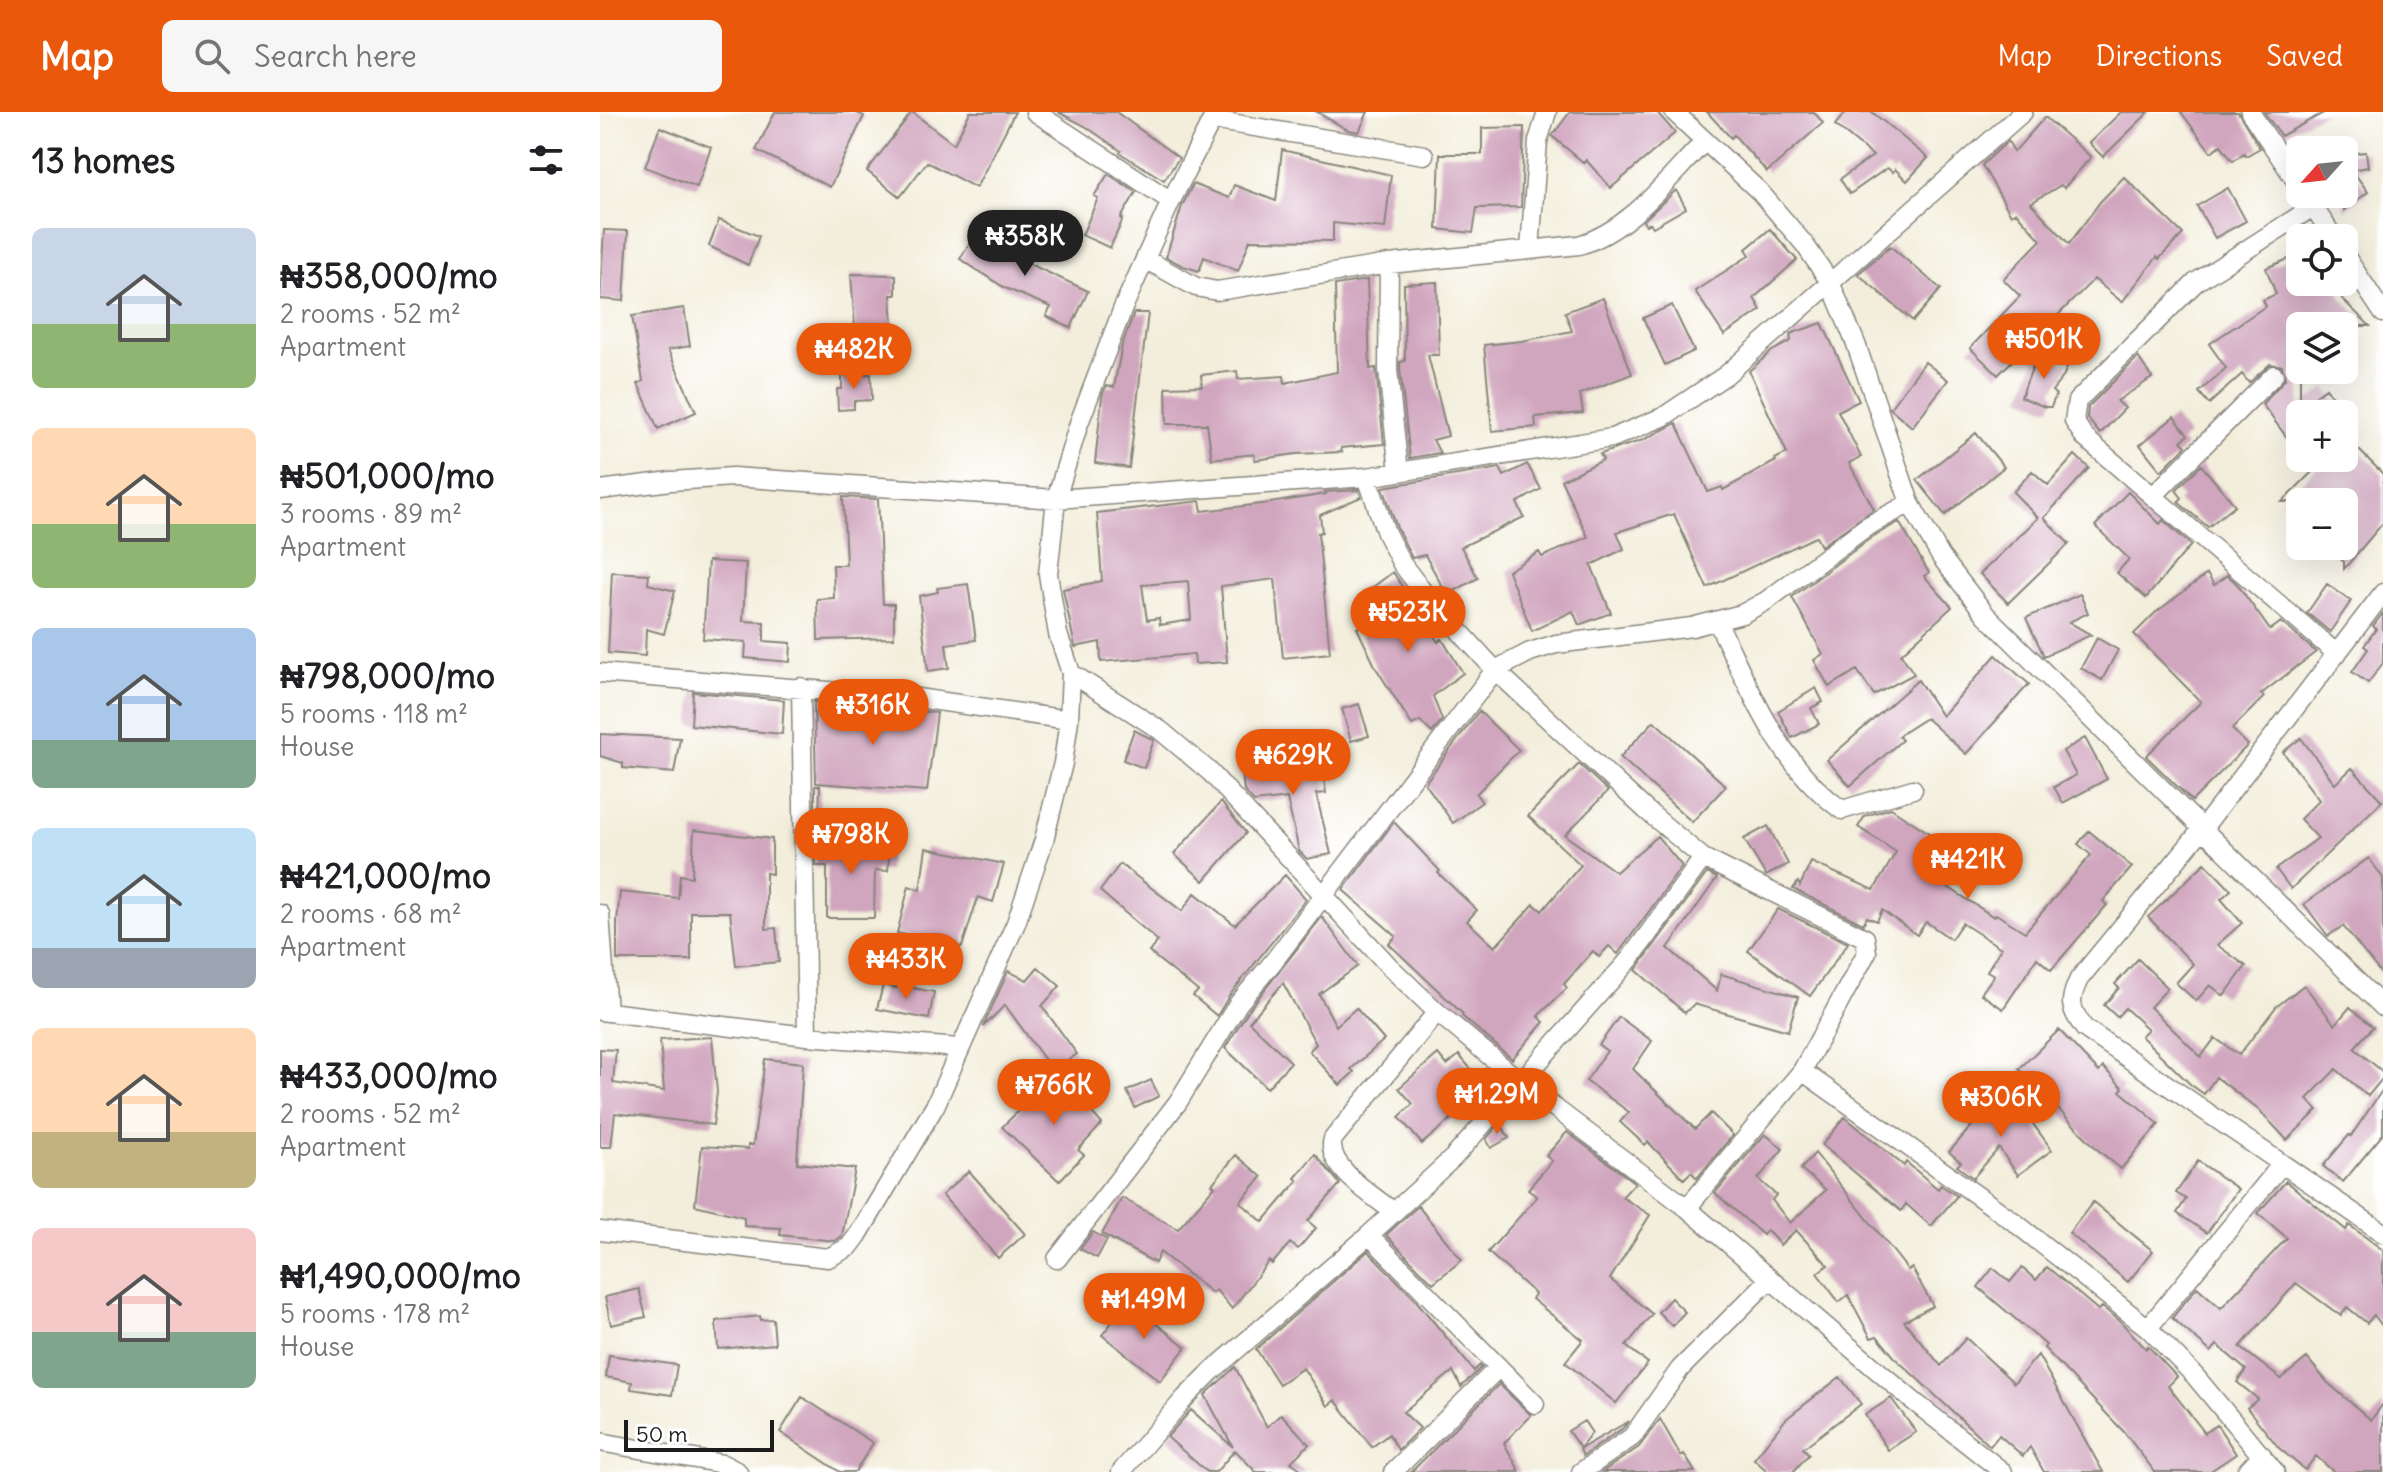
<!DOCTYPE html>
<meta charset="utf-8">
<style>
:root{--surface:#fff;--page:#f6f6f6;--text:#202124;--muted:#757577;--accent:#ea580c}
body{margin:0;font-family:Delius,sans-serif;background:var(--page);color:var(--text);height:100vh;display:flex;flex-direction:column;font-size:30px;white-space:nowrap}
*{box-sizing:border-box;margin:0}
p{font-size:26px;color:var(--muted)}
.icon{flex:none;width:44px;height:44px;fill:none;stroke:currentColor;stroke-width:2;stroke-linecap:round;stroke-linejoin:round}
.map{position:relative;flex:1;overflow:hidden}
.drawer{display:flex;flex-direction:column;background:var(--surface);width:600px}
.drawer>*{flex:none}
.needle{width:52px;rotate:243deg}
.fabs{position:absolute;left:1686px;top:24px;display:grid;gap:16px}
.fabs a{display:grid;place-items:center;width:72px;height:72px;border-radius:12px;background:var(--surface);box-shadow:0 8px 32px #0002;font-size:40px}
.scale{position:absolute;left:24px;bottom:20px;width:150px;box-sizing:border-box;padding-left:8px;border:4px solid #1c1c1c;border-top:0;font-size:22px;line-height:28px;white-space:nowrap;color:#1c1c1c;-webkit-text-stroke:6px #fff;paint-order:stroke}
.price{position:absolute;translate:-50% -68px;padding:0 18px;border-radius:28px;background:var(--accent);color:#fff;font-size:26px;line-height:52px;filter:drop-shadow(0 2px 4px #0008)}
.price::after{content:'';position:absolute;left:50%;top:48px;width:24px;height:18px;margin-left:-12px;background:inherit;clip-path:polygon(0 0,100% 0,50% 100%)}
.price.active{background:#222;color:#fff}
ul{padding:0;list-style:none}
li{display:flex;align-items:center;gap:24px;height:200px;padding:0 32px}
li span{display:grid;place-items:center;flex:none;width:224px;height:160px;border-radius:12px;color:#555}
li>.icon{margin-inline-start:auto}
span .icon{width:96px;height:96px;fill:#fffc;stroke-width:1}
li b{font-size:34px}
h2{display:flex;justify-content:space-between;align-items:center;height:96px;padding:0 32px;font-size:34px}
header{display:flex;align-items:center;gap:48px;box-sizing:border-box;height:112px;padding:0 40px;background:var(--accent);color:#fff}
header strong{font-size:38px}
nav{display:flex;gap:44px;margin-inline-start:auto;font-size:28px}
.search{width:560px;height:72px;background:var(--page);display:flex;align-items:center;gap:20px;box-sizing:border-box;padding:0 28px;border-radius:12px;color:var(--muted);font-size:30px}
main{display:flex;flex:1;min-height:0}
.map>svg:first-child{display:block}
</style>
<header>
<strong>Map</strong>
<div class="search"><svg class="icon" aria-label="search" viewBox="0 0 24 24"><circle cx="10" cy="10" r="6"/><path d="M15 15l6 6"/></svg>Search here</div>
<nav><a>Map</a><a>Directions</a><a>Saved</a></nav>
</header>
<main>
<section class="drawer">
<h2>13 homes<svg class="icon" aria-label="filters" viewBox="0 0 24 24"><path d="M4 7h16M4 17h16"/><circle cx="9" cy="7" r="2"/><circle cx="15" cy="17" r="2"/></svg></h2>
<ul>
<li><span style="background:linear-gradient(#c9d6e8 60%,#8fb573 0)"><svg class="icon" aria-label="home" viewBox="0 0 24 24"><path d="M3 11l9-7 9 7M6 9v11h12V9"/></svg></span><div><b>₦358,000/mo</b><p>2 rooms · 52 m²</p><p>Apartment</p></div></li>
<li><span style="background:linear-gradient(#ffd9b3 60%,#8fb573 0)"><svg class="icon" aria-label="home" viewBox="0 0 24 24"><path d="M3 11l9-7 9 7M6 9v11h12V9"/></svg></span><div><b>₦501,000/mo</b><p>3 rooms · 89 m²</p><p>Apartment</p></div></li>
<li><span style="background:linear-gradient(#a9c7e8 70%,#7fa58c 0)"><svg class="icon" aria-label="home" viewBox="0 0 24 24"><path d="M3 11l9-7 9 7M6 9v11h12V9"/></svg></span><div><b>₦798,000/mo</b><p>5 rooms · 118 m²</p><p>House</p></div></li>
<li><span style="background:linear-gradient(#bfe0f5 75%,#9aa5b1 0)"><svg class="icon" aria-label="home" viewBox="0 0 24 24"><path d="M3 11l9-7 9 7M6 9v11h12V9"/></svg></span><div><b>₦421,000/mo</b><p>2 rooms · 68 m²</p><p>Apartment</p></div></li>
<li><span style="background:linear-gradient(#ffd9b3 65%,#c2b280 0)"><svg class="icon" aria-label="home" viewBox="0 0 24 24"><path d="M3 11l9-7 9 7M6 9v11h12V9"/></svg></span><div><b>₦433,000/mo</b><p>2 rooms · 52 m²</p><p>Apartment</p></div></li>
<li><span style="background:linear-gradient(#f6c9c9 65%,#7fa58c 0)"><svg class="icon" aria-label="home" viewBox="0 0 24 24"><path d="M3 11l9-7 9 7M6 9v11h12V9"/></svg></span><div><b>₦1,490,000/mo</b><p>5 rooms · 178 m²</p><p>House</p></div></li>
</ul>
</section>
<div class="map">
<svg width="1783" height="1360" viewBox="0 0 1783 1360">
<rect width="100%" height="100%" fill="#fff"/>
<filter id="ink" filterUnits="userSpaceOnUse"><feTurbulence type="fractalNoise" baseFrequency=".0125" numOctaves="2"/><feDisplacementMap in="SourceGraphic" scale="16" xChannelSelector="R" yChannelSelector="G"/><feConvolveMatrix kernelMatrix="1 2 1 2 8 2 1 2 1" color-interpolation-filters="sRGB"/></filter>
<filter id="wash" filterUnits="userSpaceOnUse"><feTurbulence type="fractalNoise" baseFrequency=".006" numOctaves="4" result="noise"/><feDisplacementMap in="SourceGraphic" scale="32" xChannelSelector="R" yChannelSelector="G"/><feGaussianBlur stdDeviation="1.8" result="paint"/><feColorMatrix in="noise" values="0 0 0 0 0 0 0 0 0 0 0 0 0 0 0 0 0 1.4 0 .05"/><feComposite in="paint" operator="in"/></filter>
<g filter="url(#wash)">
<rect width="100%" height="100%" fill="#f3eedb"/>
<g id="blocks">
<!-- building -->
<path fill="#d0a5be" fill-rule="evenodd" d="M175 0H255L264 4 230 75 156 38Z
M312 0 354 32 370 0H415L376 76 327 50 300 85 267 59Z
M458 0H516L579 46 564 68 520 41 521 39 485 14Z
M717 0H768L759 20 748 18Z
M970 0H1057L1075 21 1011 76 986 48 984 51 952 24Z
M1107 0H1214L1223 11 1167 60 1134 23 1131 26Z
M1246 0H1272L1328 46 1307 69 1295 57 1293 60 1287 56 1250 82 1240 67 1273 44 1235 13Z
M1521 0H1549L1503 45 1489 31Z
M1581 0H1638L1660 36 1646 44 1644 41 1633 49 1621 33 1611 40Z
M1664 0H1725L1681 24Z
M1445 5 1491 45 1464 76 1461 73 1431 91 1469 132 1500 90 1524 65 1583 122 1559 147 1557 145 1522 190 1494 167 1398 263 1370 236 1420 184 1403 167 1441 128 1416 100 1411 103 1382 53 1408 29 1414 40Z
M60 15 111 35 97 75 45 55Z
M924 15 921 95 877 96 873 121 837 117 840 42H882V16Z
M682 38 791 63 785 116 733 111V129L650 128 638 159 604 145 599 159 583 154 566 145 582 94 593 72 629 86 634 73 676 89Z
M1766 40 1768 55 1752 58 1768 80 1744 98V47L1748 53 1747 42Z
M508 62 536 80 521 106 523 107 510 136 482 123 498 86 494 84Z
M1628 76 1646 109 1615 126 1597 94Z
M1076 78 1086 96 1053 115 1050 111 1046 113 1043 109Z
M119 108 159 124 148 153 109 134Z
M379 117 411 137 408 142 488 179 471 216 446 204 451 195 405 176 360 147Z
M1170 117 1197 148 1154 186 1161 198 1124 223 1095 179 1150 143 1146 137Z
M4 118 28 119 24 189 0 187Z
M1290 134 1341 177 1313 209 1258 162Z
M1688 147 1698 170H1733L1743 188 1770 214H1758L1744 228V214H1700V295L1726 276 1745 302H1700V343L1662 292 1685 267 1682 254 1670 252 1649 271 1642 262 1609 292 1599 280 1626 256 1609 232 1666 194 1663 188 1676 182 1666 156Z
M251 162 296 163V183H291L294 228 256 230Z
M767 168 770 257 776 256 784 332 741 336 742 340 696 342 655 348 654 342 612 347 607 312H567L566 275 602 274 601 263 637 259 638 267 684 264 685 271 737 260 735 173Z
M837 170 839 243H828L848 324 833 328 840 341 810 346 800 257V250L805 249 804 172Z
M1003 186 1032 262 980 282 983 301 935 305 936 315 892 319 884 233 922 229 972 219 965 200Z
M1072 193 1094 239 1065 253 1043 206Z
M84 196 90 234 68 238 96 300 58 317 38 272 43 269 32 204Z
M534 201H548L529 356 495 351 502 284 506 274 514 275 522 233Z
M1222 211 1259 289 1238 299 1261 345 1249 351 1274 397 1221 434 1216 425 1213 426 1107 476 1074 402 1017 420 1024 437 991 453 1011 501 979 513 973 499 932 519 908 459 939 440 942 445 988 425 961 368 1003 348 1000 342 1043 328 1076 311 1108 380 1122 375 1123 378 1176 349 1175 347 1187 341 1149 259 1172 239 1191 229 1190 222Z
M1438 241 1468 253 1463 265 1452 279 1456 283 1451 295H1445L1421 285Z
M1538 245 1552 266 1517 289 1525 296 1500 322 1487 306 1488 295Z
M1325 250 1348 268 1312 315 1290 296Z
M271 262 272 288 254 289V297L238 298 237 277H242V263Z
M1574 305 1588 323 1581 329 1586 334 1561 359 1540 333Z
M1376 321 1404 355 1345 403 1317 368Z
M1744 323 1783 362V411L1744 457V450L1725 434H1744V390H1682L1726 346H1744Z
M1475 343 1489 356 1444 406 1469 432 1408 491 1380 462 1438 406 1413 380 1432 359 1448 373Z
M927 352 941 377 917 391 924 405 861 435 878 466 847 483 825 443 812 446 797 416 783 375 900 356 904 364Z
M1601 353 1635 393 1608 415 1578 390 1582 386 1576 378Z
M759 378 761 385 720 403 722 420 718 421 730 541 683 546 675 467 621 474 627 550 595 552 594 542 501 550 500 530 475 535 463 477 502 469 497 401 600 389 602 399 670 391 726 382 725 380ZM588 469 591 508 560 513 559 506 547 508 542 473Z
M1528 380 1560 412 1563 408 1591 433 1546 486 1517 461 1529 447 1495 414Z
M243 385 278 387 283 492H294V526L218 528 217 487 234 486 233 453H246Z
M1299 410 1329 461 1324 464 1352 495 1301 542 1314 562 1274 583 1257 558 1229 575 1214 548 1223 542 1192 485 1272 425Z
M108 449 146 451 143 509 164 510V529L191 531 190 550 145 546 146 530 103 527Z
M12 460 49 462 48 472 75 479 64 522 46 517 45 544 8 541Z
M793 460 838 530 842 527 863 561 833 584 842 608 832 621 820 609 812 613 776 556 757 516 785 503 769 478Z
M1607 462 1614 473 1627 463 1637 472 1670 518 1681 510 1716 540 1661 582 1664 585 1632 617 1648 633 1592 689 1546 644 1601 590 1534 522 1555 501Z
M368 472 376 528 346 532 349 556 328 559 319 484 338 480 337 476Z
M1727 472 1751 489 1730 520 1707 501Z
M1480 482 1488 501 1469 510 1491 523 1444 544 1426 506Z
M1783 501V551L1768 571 1752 560 1768 537 1764 534 1776 517 1773 514Z
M1497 526 1518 538 1502 568 1481 556Z
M1396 543 1429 572 1366 642 1326 606 1298 624 1302 628 1250 674 1227 648 1318 568 1342 604Z
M1216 576 1223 590 1211 596 1219 612 1192 626 1178 599Z
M93 580 184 588 182 622 91 613Z
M214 590 337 601 327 679 216 671Z
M759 592 769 624 751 629 742 597Z
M879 599 919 638 876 682 882 690 853 711 825 671Z
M1054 609 1126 674 1092 710 1020 645Z
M534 618 554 628 544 656 523 648Z
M0 622 80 626 74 661 23 656V651L0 644Z
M1485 626 1507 667 1463 691 1454 675 1476 663 1463 639Z
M1701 626 1735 672 1752 656 1782 689 1691 777 1676 757 1718 726 1700 707 1719 688 1683 640Z
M721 643 726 681 716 682 731 742 707 747 699 739 687 686 654 690 644 679 641 653Z
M979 652 1008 679 965 723 1016 760 1057 724 1082 754 1018 842 1009 834 999 845 993 839 964 872 967 876 938 904 944 910 912 947 862 904 863 902 789 832 796 824 743 778 794 710 840 759 838 761 877 798 867 809 895 835 934 792 942 799 981 753 928 704Z
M215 674H220L219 704H215Z
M621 690 646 721 604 769 574 742Z
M1291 696 1329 721 1320 734 1359 759 1348 775 1394 805 1396 802 1425 820 1491 743 1478 732 1489 719 1532 755 1503 789 1507 793 1451 858 1437 846 1403 897 1381 882 1394 863 1387 859 1401 836 1362 811 1351 827 1326 810 1317 823 1282 798 1277 809 1267 805 1263 812 1193 777 1198 770 1200 774 1211 750 1274 778 1296 740 1258 715 1265 704Z
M1168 714 1188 752 1166 764 1144 727Z
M94 718 172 727V762L166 761V817L176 816 179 850 136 854 130 800H91V848H17V810L20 780 78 786 80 763 92 765Z
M216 727 290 733 288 759 275 758 274 806H227V754H216Z
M326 736 404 752 393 790 378 785 362 835 297 821 309 774 320 778Z
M1769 746 1783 766V864L1743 814 1728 824 1704 792Z
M1605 751 1631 778 1621 787 1642 811 1617 833 1646 854 1624 884 1610 873 1596 889 1576 871 1593 852 1548 805Z
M520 752 582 799 595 781 635 813 685 763 706 787 629 884 617 904 593 884 598 879 549 840 558 829 500 779Z
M1107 761 1117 766 1068 836 1117 879 1121 862 1198 885 1188 919 1094 892 1085 901 1036 858Z
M1178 797 1248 831 1210 884 1148 839Z
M722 805 758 854 719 882 736 914 756 896 784 928 751 957 754 960 740 973 709 939 716 932 683 871 649 910 691 950 667 976 625 936 648 899Z
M1538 847 1568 876 1550 895 1601 945 1615 926 1639 943 1676 895 1704 873 1735 913 1750 895 1773 915 1754 936 1783 960V966L1768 984 1736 957 1707 987 1718 998 1687 1028 1660 999 1616 965 1604 982 1590 972 1541 924 1548 917 1525 896 1517 905 1504 893 1519 876 1515 872Z
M438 855 460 874 442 894 477 942 453 959 405 893 383 915 408 859 427 868Z
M283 873 296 876 297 873 334 880 329 907 277 897Z
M1019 905 1052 929 1033 957 1095 1017 1111 1001 1133 1023 1097 1066 1091 1060 1084 1067 1048 1030 1045 1033 1020 1010 1029 1000 986 969 1007 939 999 933Z
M1459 918 1499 960 1503 955 1523 976 1520 979 1559 1012 1521 1057 1498 1038 1419 957Z
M112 925 117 980 113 1013 15 1001 11 1035H0V937L16 938 13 971 64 979 60 928Z
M838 942 847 953 859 943 887 976 822 1032 799 1005 813 992 799 976Z
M165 947 203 951 197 1051 255 1057 242 1124 235 1129 180 1123 181 1116 144 1114V1105L95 1093 102 1034 148 1037V1033H153Z
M457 961 502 1012 478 1038 484 1043 459 1069 402 1015Z
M551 968 559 984 535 996 527 979Z
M1783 977V1022L1743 1070 1723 1054 1749 1023 1751 1024Z
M1409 979 1452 1038 1418 1063 1399 1036 1373 1066 1357 1054 1361 1050 1349 1040 1390 993 1395 998Z
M1245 1005 1304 1054 1306 1050 1338 1077 1341 1073 1357 1084 1331 1114 1306 1092 1301 1099 1222 1033Z
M900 1011 909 1026 891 1036 886 1027Z
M967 1020 1035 1071 1022 1085 1050 1103 1010 1167 1052 1202 1026 1234 1048 1251 1016 1291 965 1250 983 1228 932 1187 935 1182 888 1140 937 1085 928 1077 952 1049 946 1044Z
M1165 1022 1183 1037 1158 1067 1176 1083 1172 1088 1190 1111 1226 1078 1201 1057 1215 1041 1308 1158 1312 1156 1333 1194 1304 1209 1341 1254 1366 1226 1414 1271 1438 1243 1503 1360H1444L1430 1335 1423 1344 1399 1323 1390 1334 1296 1247 1277 1224 1271 1226 1248 1183 1239 1190 1217 1161 1228 1153 1196 1118 1180 1133 1167 1118 1163 1123 1115 1081Z
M715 1042 740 1072 708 1109 716 1116 698 1137 690 1131 672 1152 669 1149 632 1197 616 1178 612 1181 560 1140 555 1151 502 1122 522 1086 578 1117 615 1074 612 1072 636 1043 662 1065 640 1090 663 1110 698 1069 695 1066Z
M1598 1049 1638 1077 1607 1121 1577 1101 1586 1087 1576 1081Z
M369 1059 425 1122 398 1146 342 1083Z
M1686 1069 1746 1118 1749 1113 1783 1138V1215L1774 1203 1767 1211 1747 1195 1741 1204 1696 1171 1640 1235 1681 1267 1707 1246 1727 1270 1771 1308 1783 1292V1360H1734L1716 1344 1705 1358 1679 1336 1647 1296 1658 1287 1637 1270 1646 1258 1617 1233 1611 1240 1572 1206 1597 1175 1621 1196 1687 1126 1658 1101Z
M1493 1090 1553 1139 1528 1170 1469 1121Z
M818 1094 862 1148 833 1171 786 1123Z
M493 1120 507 1128 497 1146 480 1137Z
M768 1139 814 1186 874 1259 880 1253 882 1255 861 1275 853 1259 803 1300 820 1316 798 1338 789 1322 772 1335 735 1288 728 1294 703 1256 679 1272 656 1237Z
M1447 1155 1498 1198 1502 1195 1520 1209 1546 1237 1548 1234 1577 1265 1568 1274 1605 1321 1617 1313 1636 1342 1609 1360H1555L1523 1319 1444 1236 1446 1233 1378 1175 1393 1156 1410 1170 1422 1156 1436 1168Z
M39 1177 46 1205 11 1213 5 1185Z
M1071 1186 1085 1200 1072 1214 1058 1200Z
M528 1190 586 1235 560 1269 502 1223Z
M160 1204 161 1208 173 1207 175 1232 118 1237 116 1209Z
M9 1243 77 1253 72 1283 31 1277 32 1270 6 1265Z
M635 1255 667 1315 681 1302 709 1332 691 1350 705 1360H656L635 1338 616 1360H607L567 1325 591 1298 633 1335 605 1283Z
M1240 1265 1261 1292 1203 1336 1209 1342 1193 1360H1168L1154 1347 1186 1307Z
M899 1272 931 1303 904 1331 920 1360H811Z
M202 1285 273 1331 255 1360H240L180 1320Z
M1291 1286 1316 1320 1288 1338 1265 1303Z
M1060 1307 1081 1344 1084 1342 1095 1360H1002L1039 1335Z
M984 1309 992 1321 980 1336 968 1319Z
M1029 1309 1023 1316 983 1344 982 1342 980 1337Z"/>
</g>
</g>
<g filter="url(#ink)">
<use href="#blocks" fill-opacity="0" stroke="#88857c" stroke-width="2"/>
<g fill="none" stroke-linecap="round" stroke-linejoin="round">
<!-- street casing -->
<g stroke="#88857c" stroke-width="21">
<path id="street" d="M435 0 571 89
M1074 0 1160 80 1205 133 1230 170 1256 232 1310 391 1341 445 1386 503 1783 895
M1650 0 1700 75
M612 8 824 43
M1707 85 1734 126
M1713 95 1596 170 1477 289 1474 309 1485 326 1737 542
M930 138 938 29 947 0
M1744 142 1783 201
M545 147 596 175 617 179 789 152 979 133C1031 118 1068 66 1105 29
M789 152 788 258 799 360
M767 365 786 421 802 452 821 477 895 558 1046 698 1103 746 1265 826 1267 840 1202 959 1087 1096
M0 378 71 369 133 365 456 387 767 365 1012 326 1063 305 1126 263 1423 0
M1553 384 1674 263
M1783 481 1603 716 1479 867C1468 890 1470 896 1484 916L1783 1121
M1117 509C1149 575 1179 654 1242 698L1313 677
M0 561 317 586 469 608
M471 561 560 618 610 660 790 855 837 900 922 971 1087 1096 1312 1288 1403 1360
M201 575 207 924
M0 802 7 900
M0 899 207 924 359 936
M1202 959 1413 1109 1548 1216 1595 1264 1675 1360
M794 1100C775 1085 724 1054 733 1027L837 900
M0 1119 228 1146 249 1135 258 1123 335 994 416 811 444 728 463 651 469 608 471 561 458 522 448 462 456 387 479 311 523 196 571 89 616 0
M769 1123 935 1292
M457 1147 578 990 638 892 673 850 895 558 930 540 956 532 1092 515 1142 502 1166 489 1266 415 1310 391
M1548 1216 1682 1052
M0 1330 123 1352 138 1360
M521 1360 585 1286 612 1259 769 1123 854 1045 1030 847 1103 746
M793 1360 898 1256
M981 1360 1032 1325 1080 1257 1170 1167
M1646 1360 1662 1343"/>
</g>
<!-- street -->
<use href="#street" stroke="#fff" stroke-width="18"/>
</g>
</g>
</svg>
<div class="fabs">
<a><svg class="needle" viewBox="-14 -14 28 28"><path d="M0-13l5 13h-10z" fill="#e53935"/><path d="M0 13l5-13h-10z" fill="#757577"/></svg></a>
<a><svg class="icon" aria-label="locate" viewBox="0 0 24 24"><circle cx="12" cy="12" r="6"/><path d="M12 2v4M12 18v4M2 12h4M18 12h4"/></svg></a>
<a><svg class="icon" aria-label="layers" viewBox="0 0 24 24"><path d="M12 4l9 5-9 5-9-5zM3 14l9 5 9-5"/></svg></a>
<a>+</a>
<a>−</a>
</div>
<div class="scale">50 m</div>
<b class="price active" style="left:425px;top:166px">₦358K</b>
<b class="price" style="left:1444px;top:269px">₦501K</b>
<b class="price" style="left:254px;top:279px">₦482K</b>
<b class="price" style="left:808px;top:542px">₦523K</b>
<b class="price" style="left:273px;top:635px">₦316K</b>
<b class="price" style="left:693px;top:685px">₦629K</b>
<b class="price" style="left:251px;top:764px">₦798K</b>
<b class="price" style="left:1368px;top:789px">₦421K</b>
<b class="price" style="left:306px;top:889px">₦433K</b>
<b class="price" style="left:454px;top:1015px">₦766K</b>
<b class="price" style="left:897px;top:1024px">₦1.29M</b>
<b class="price" style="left:1401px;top:1027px">₦306K</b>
<b class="price" style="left:544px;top:1229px">₦1.49M</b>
</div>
</main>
